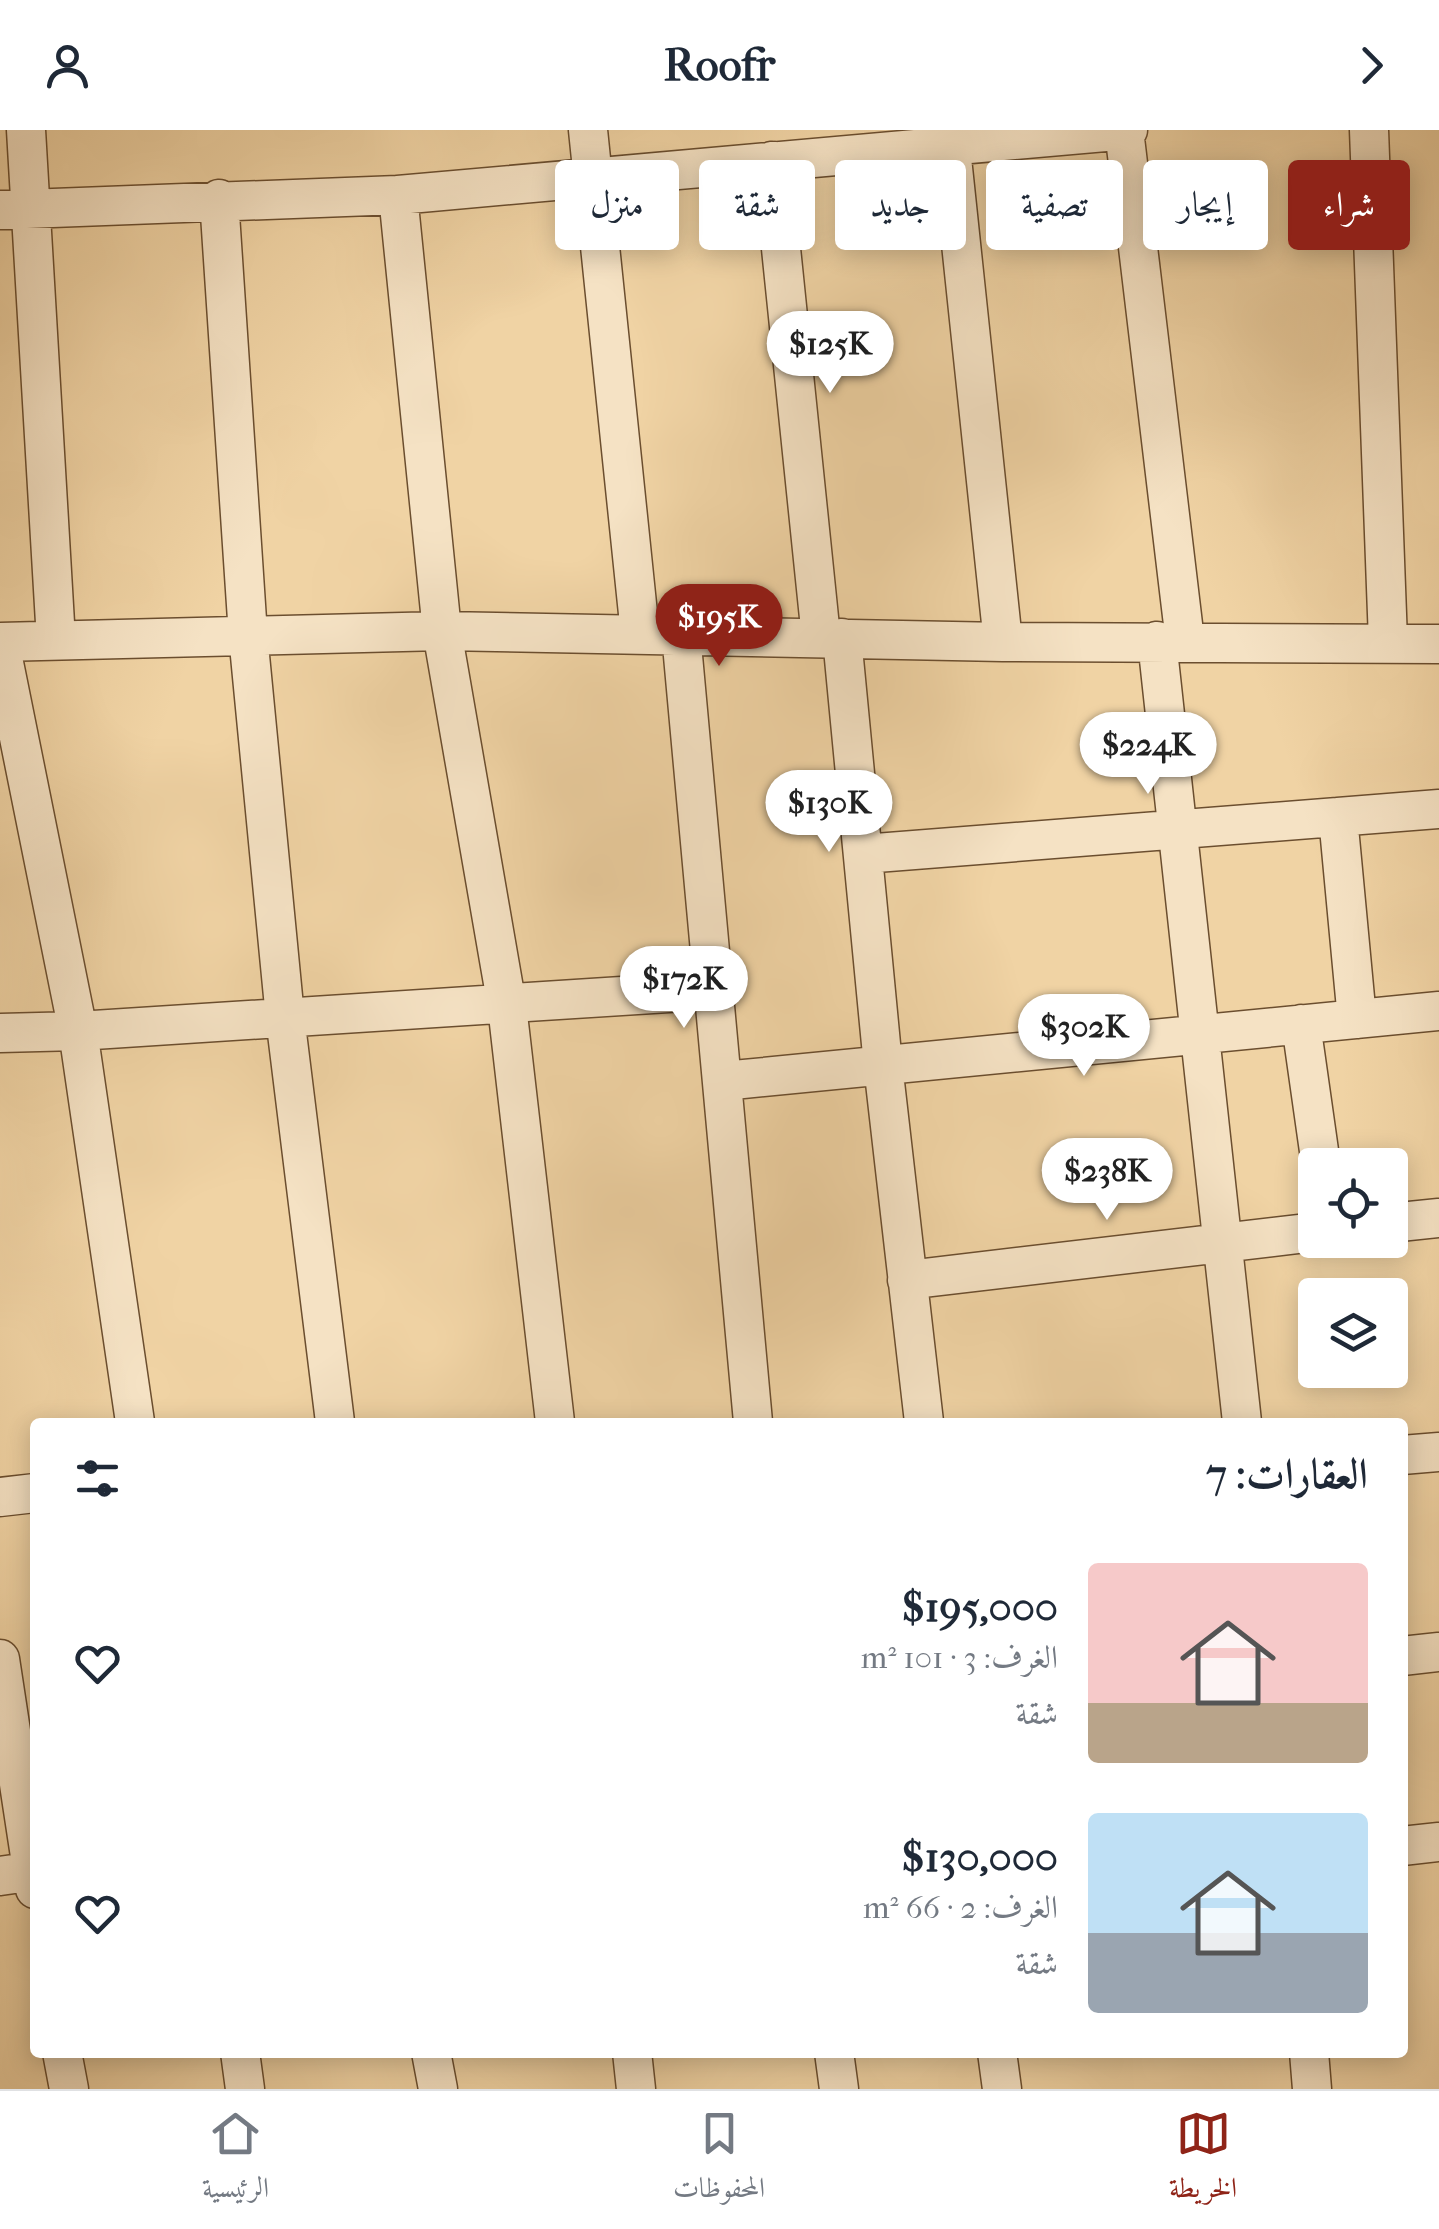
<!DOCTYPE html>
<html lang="ar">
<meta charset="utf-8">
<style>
:root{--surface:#fff;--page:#f6f6f7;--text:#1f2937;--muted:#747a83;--line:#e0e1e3;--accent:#8f2418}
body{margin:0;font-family:"IM FELL French Canon",Amiri,serif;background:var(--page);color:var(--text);direction:rtl;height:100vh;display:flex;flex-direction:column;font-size:38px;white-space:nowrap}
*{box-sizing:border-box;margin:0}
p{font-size:32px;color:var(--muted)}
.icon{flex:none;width:55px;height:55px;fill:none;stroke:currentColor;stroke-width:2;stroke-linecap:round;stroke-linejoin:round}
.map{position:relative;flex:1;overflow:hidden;direction:ltr}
.details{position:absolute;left:30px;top:1288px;width:1378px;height:640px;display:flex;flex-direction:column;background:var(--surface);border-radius:10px;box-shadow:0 5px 25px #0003;direction:rtl}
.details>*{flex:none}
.banner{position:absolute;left:30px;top:30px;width:1380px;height:90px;direction:rtl;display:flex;gap:20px}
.tools{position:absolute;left:1298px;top:1018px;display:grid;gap:20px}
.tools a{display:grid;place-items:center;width:110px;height:110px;border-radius:10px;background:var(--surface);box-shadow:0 5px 25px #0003;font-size:50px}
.price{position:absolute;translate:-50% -85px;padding:0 22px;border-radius:35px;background:#fff;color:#222;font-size:32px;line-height:65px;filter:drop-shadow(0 2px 5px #0008)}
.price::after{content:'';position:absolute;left:50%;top:60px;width:30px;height:22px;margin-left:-15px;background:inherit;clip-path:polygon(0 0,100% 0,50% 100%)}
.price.current{background:var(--accent);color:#fff}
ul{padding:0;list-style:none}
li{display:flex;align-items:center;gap:30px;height:250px;padding:0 40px}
li span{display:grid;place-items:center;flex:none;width:280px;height:200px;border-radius:10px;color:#555}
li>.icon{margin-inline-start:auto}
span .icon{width:120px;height:120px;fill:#fffc;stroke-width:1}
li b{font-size:42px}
h2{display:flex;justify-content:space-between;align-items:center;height:120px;padding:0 40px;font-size:42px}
.pill{padding:0 35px;border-radius:10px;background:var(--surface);box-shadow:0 5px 25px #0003;font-size:35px;line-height:90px}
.pill.current{background:var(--accent);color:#fff}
header{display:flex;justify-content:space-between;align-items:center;height:130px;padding:0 40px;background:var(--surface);font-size:45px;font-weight:800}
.dock{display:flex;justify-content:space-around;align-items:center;height:140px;border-top:2px solid var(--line);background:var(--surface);font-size:28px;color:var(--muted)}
.dock a{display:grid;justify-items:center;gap:5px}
.dock .current{color:var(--accent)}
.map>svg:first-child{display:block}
</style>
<header><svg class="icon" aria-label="forward" viewBox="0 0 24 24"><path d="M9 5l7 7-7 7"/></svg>Roofr<svg class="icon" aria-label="person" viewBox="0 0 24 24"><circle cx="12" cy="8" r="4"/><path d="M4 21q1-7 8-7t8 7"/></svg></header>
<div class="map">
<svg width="1439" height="1959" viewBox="0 0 1439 1959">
<rect width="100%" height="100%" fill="#f0d3a4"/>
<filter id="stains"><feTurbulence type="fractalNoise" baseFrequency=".002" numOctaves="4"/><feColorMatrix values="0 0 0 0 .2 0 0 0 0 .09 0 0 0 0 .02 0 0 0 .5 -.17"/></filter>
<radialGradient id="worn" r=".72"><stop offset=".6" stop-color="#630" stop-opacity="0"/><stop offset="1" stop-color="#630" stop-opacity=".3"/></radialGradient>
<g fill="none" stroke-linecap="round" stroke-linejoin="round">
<!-- minor casing -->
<g stroke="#6b4e2f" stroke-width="41">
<path id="minor" d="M26 0 56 510
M588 0 640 503
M949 0 1003 512
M1124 0 1185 511
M1369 0 1388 511
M772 31 821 507
M398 65 442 501 507 876 555 1292
M219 69 248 505 285 887 335 1292
M0 80 398 65 1128 0
M681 504 753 1292
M842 508 883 935 924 1292
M1157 511 1242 1292
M0 512 442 501 1003 512 1439 514
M0 513 78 901 135 1292
M1338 687 1357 889
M863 724 1439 679
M1301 894 1321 1035
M0 903 78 901 715 860
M723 951 1439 881
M1390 1093 1439 1088
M907 1150 1315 1102
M1402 1325 1439 1322
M0 1367 35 1363
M1402 1526 1439 1522
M0 1529 35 1759
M1402 1716 1439 1712
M0 1746 35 1741
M62 1922 69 1959
M240 1922 245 1959
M431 1922 438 1959
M632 1922 636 1959
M834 1922 839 1959
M997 1922 1002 1959
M1309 1922 1312 1959"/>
</g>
<!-- minor -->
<use href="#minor" stroke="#f5e2c4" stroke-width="38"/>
</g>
<rect width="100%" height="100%" filter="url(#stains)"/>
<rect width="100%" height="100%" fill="url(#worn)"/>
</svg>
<div class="tools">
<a><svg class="icon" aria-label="locate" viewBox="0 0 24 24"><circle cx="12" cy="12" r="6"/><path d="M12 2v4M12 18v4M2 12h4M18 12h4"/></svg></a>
<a><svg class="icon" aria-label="layers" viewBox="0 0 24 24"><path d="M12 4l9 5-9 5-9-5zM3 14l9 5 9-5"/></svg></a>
</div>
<b class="price" style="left:830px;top:266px">$125K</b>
<b class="price current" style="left:719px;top:539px">$195K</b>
<b class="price" style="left:1148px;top:667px">$224K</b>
<b class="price" style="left:829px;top:725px">$130K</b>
<b class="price" style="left:684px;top:901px">$172K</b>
<b class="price" style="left:1084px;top:949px">$302K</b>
<b class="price" style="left:1107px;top:1093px">$238K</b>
<div class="banner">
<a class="pill current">شراء</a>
<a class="pill">إيجار</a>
<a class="pill">تصفية</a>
<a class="pill">جديد</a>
<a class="pill">شقة</a>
<a class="pill">منزل</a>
</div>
<section class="details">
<h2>العقارات: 7<svg class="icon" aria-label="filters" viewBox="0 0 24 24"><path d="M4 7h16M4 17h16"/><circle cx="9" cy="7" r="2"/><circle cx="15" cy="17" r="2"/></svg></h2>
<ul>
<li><span style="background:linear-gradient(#f6c9c9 70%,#b9a48a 0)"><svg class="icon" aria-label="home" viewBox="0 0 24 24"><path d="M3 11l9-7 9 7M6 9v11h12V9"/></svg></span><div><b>$195,000</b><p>الغرف: 3 · 101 m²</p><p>شقة</p></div><svg class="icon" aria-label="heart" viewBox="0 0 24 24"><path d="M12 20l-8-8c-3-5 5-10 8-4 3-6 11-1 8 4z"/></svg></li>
<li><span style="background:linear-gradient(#bfe0f5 60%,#9aa5b1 0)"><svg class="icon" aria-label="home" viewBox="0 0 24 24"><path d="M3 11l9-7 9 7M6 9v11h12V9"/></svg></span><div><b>$130,000</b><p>الغرف: 2 · 66 m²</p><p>شقة</p></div><svg class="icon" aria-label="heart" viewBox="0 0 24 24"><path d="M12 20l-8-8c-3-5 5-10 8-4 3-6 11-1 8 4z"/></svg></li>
</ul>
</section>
</div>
<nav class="dock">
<a class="current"><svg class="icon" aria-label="map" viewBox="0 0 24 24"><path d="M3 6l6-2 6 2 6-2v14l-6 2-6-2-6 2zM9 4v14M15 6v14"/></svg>الخريطة</a>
<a><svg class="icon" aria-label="saved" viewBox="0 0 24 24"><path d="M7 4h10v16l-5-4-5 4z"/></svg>المحفوظات</a>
<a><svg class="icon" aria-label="home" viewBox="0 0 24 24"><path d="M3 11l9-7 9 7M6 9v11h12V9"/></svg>الرئيسية</a>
</nav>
